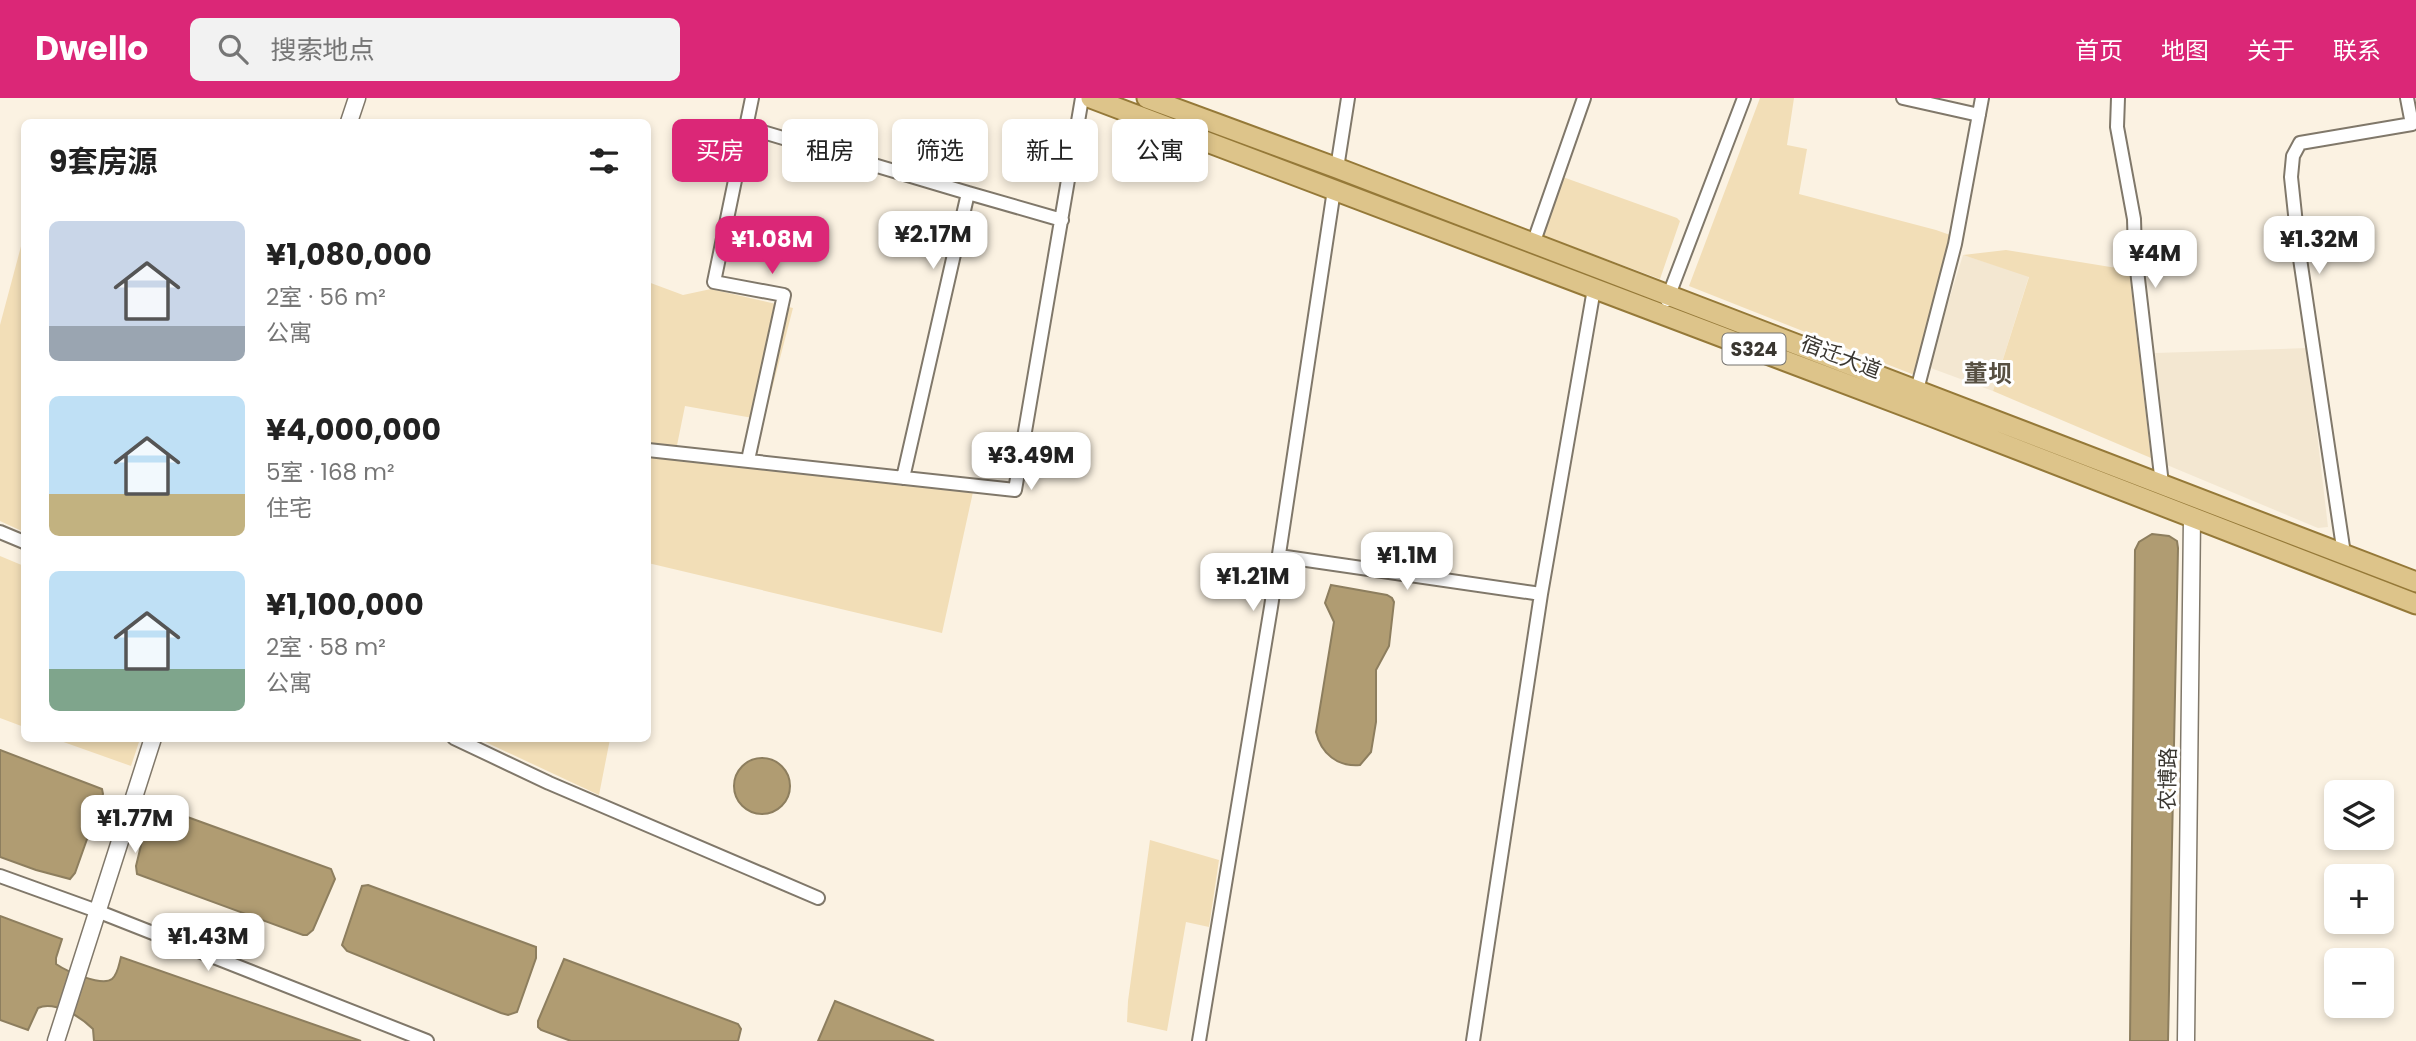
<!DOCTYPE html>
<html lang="zh">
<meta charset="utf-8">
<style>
:root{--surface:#fff;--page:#f2f2f2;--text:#222;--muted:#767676;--accent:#db2777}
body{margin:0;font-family:Poppins,"Noto Sans SC",sans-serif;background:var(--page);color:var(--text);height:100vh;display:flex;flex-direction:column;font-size:26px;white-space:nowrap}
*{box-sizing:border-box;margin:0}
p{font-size:23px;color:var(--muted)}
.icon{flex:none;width:38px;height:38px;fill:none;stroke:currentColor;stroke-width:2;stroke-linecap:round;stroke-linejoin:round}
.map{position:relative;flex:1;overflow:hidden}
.sheet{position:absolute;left:21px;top:21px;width:630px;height:623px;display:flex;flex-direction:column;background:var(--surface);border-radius:10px;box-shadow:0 4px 10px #0003}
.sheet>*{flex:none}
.banner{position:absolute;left:672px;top:21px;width:665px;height:63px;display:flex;gap:14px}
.tools{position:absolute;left:2324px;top:682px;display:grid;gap:14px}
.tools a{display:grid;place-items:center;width:70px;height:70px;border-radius:10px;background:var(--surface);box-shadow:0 4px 10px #0003;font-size:35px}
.price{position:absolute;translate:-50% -60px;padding:0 16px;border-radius:14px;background:#fff;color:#222;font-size:23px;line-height:46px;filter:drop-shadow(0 2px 4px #0008)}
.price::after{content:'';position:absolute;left:50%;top:42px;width:21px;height:16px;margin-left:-10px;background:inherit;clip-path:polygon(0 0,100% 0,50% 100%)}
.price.active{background:var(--accent);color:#fff}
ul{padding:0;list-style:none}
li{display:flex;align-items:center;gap:21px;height:175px;padding:0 28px}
li span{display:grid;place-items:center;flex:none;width:196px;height:140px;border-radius:10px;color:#555}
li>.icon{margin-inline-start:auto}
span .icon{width:84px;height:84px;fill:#fffc;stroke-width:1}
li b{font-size:30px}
h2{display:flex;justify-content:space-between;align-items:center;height:84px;padding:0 28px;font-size:30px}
.pill{padding:0 24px;border-radius:10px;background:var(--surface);box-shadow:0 4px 10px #0003;font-size:24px;line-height:63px}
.pill.active{background:var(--accent);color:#fff}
header{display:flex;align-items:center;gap:42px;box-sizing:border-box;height:98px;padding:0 35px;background:var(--accent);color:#fff}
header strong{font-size:33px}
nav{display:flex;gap:38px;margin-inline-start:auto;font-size:24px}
.search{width:490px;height:63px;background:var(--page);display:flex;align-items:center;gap:18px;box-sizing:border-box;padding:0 24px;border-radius:10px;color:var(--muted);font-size:26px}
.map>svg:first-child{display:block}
</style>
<header>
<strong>Dwello</strong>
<div class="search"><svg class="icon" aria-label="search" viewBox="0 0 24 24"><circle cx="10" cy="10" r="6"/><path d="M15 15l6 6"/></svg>搜索地点</div>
<nav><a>首页</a><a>地图</a><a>关于</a><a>联系</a></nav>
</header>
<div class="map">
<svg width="2416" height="943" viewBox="0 0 2416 943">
<rect width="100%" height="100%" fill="#fbf2e2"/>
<!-- built -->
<path fill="#f3e7d1" d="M1963 157 2029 178 1993 293 1928 269Z
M2307 250 2328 429 2318 430 2167 367 2155 255Z"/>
<!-- green -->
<path fill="#f2deb7" d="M1760 0H1794L1787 47 1807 51 1799 96 1936 132 1953 138 1917 278 1689 188Z
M1560 78 1677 120 1680 123 1660 181 1541 137Z
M24 137V434L0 423V227Z
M2006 152 2129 172 2151 360 1993 293 2029 179 1963 157Z
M648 184 683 197 711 191 793 210 764 322 685 308 674 362 973 394 942 535 648 465Z
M0 458 24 468V629L0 620Z
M55 641H140L131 668Z
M479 641H610L599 697Z
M1150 742 1219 762 1209 829 1186 824 1167 933 1127 924 1128 903Z"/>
<!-- water -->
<path fill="#b09c72" stroke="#8d7e5e" stroke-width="2" d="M2152 436 2169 438 2177 443 2178 450 2168 943H2130L2135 452 2139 444Z
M1331 487 1387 497 1392 500 1394 504 1389 548 1376 572V624L1371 654 1360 667C1338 669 1321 656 1316 634L1334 524 1325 505Z
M0 652 102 691 103 696 75 775 70 781 36 772 0 759Z
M734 688a28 28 0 1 1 56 0a28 28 0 1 1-56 0Z
M157 708 331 771 335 781 313 832 307 837H303L137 776 136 768 150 710Z
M368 787 536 849V860L517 914 508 917 501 915 347 853 342 847 362 788Z
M0 818 62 841 56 860V866C66 873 102 889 112 881 118 876 119 866 121 859L361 943H94L93 931C81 919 54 902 38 910L28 932 0 922Z
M564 861 738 926 741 931 738 943H571L541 932 538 929V923Z
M835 903 934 943H818Z"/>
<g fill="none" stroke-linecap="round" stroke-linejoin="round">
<!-- minor casing -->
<g stroke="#80786a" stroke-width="16">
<path id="minor" d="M1903 0 1979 17
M2118 0 2117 29 2134 121 2135 155 2162 386
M746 29 968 95
M1337 70 1348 0
M1533 146 1584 0
M1667 202 1744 0
M1917 292 1955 146 1982 0
M648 352 1015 392 1082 0
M748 362 784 197 714 184 752 0
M903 380 968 95 1062 122
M0 434 24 444
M2344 456 2299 154 2291 79 2293 58 2300 45 2412 26 2407 0
M1279 458 1541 496
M454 640 549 685 818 800
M0 778 97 813 427 943
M1199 943 1271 509 1334 92
M1473 943 1541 496 1594 191"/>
</g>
<!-- tertiary casing -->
<g stroke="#80786a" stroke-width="19">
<path id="tertiary" d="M349 24 357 0
M56 943 153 640
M2186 943 2192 419"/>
</g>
<!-- primary casing -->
<g stroke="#957938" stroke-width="23">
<path id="primary" d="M1091 0 1931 318 2416 506
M1147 0 1337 70 2416 484"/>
</g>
<!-- minor -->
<use href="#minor" stroke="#fff" stroke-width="12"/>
<!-- tertiary -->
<use href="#tertiary" stroke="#fff" stroke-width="16"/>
<!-- primary -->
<use href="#primary" stroke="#ddc48a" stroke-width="19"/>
</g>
<g text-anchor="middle" stroke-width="6" stroke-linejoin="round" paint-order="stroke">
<!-- shield labels -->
<rect fill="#fff" stroke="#75736f" stroke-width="2" x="1722.5" y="235.5" width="63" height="31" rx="5"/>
<g font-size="19" font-weight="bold" fill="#3a3731">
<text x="1754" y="258">S324</text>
</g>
<!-- street labels -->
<g font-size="21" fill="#3a3731" stroke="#fff">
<text transform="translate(1841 259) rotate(21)" y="7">宿迁大道</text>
<text transform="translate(2168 681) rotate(-89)" y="7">农博路</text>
</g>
<!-- quarter labels -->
<g font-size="24" font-weight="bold" fill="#575042" stroke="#fff">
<text x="1988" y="284">董坝</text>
</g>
</g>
</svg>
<div class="tools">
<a><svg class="icon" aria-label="layers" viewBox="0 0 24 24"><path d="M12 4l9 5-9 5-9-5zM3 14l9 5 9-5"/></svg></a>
<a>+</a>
<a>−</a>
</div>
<b class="price" style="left:933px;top:173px">¥2.17M</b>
<b class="price active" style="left:772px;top:178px">¥1.08M</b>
<b class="price" style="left:2319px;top:178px">¥1.32M</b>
<b class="price" style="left:2155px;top:192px">¥4M</b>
<b class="price" style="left:1031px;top:394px">¥3.49M</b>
<b class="price" style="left:1407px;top:494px">¥1.1M</b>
<b class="price" style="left:1253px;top:515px">¥1.21M</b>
<b class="price" style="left:135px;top:757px">¥1.77M</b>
<b class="price" style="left:208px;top:875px">¥1.43M</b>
<div class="banner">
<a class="pill active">买房</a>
<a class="pill">租房</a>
<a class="pill">筛选</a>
<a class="pill">新上</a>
<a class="pill">公寓</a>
</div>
<section class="sheet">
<h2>9套房源<svg class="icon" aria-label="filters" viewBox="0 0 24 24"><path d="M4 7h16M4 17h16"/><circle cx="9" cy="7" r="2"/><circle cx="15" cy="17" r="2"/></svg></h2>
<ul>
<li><span style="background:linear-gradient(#c9d6e8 75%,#9aa5b1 0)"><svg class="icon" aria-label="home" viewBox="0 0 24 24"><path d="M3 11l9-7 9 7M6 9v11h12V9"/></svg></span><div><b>¥1,080,000</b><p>2室 · 56 m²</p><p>公寓</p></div></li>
<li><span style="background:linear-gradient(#bfe0f5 70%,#c2b280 0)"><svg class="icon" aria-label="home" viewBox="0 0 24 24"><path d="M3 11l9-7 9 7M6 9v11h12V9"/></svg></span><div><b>¥4,000,000</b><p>5室 · 168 m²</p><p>住宅</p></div></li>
<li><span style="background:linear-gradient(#bfe0f5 70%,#7fa58c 0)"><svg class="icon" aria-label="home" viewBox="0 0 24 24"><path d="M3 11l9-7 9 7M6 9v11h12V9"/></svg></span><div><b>¥1,100,000</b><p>2室 · 58 m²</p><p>公寓</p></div></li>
</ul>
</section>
</div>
